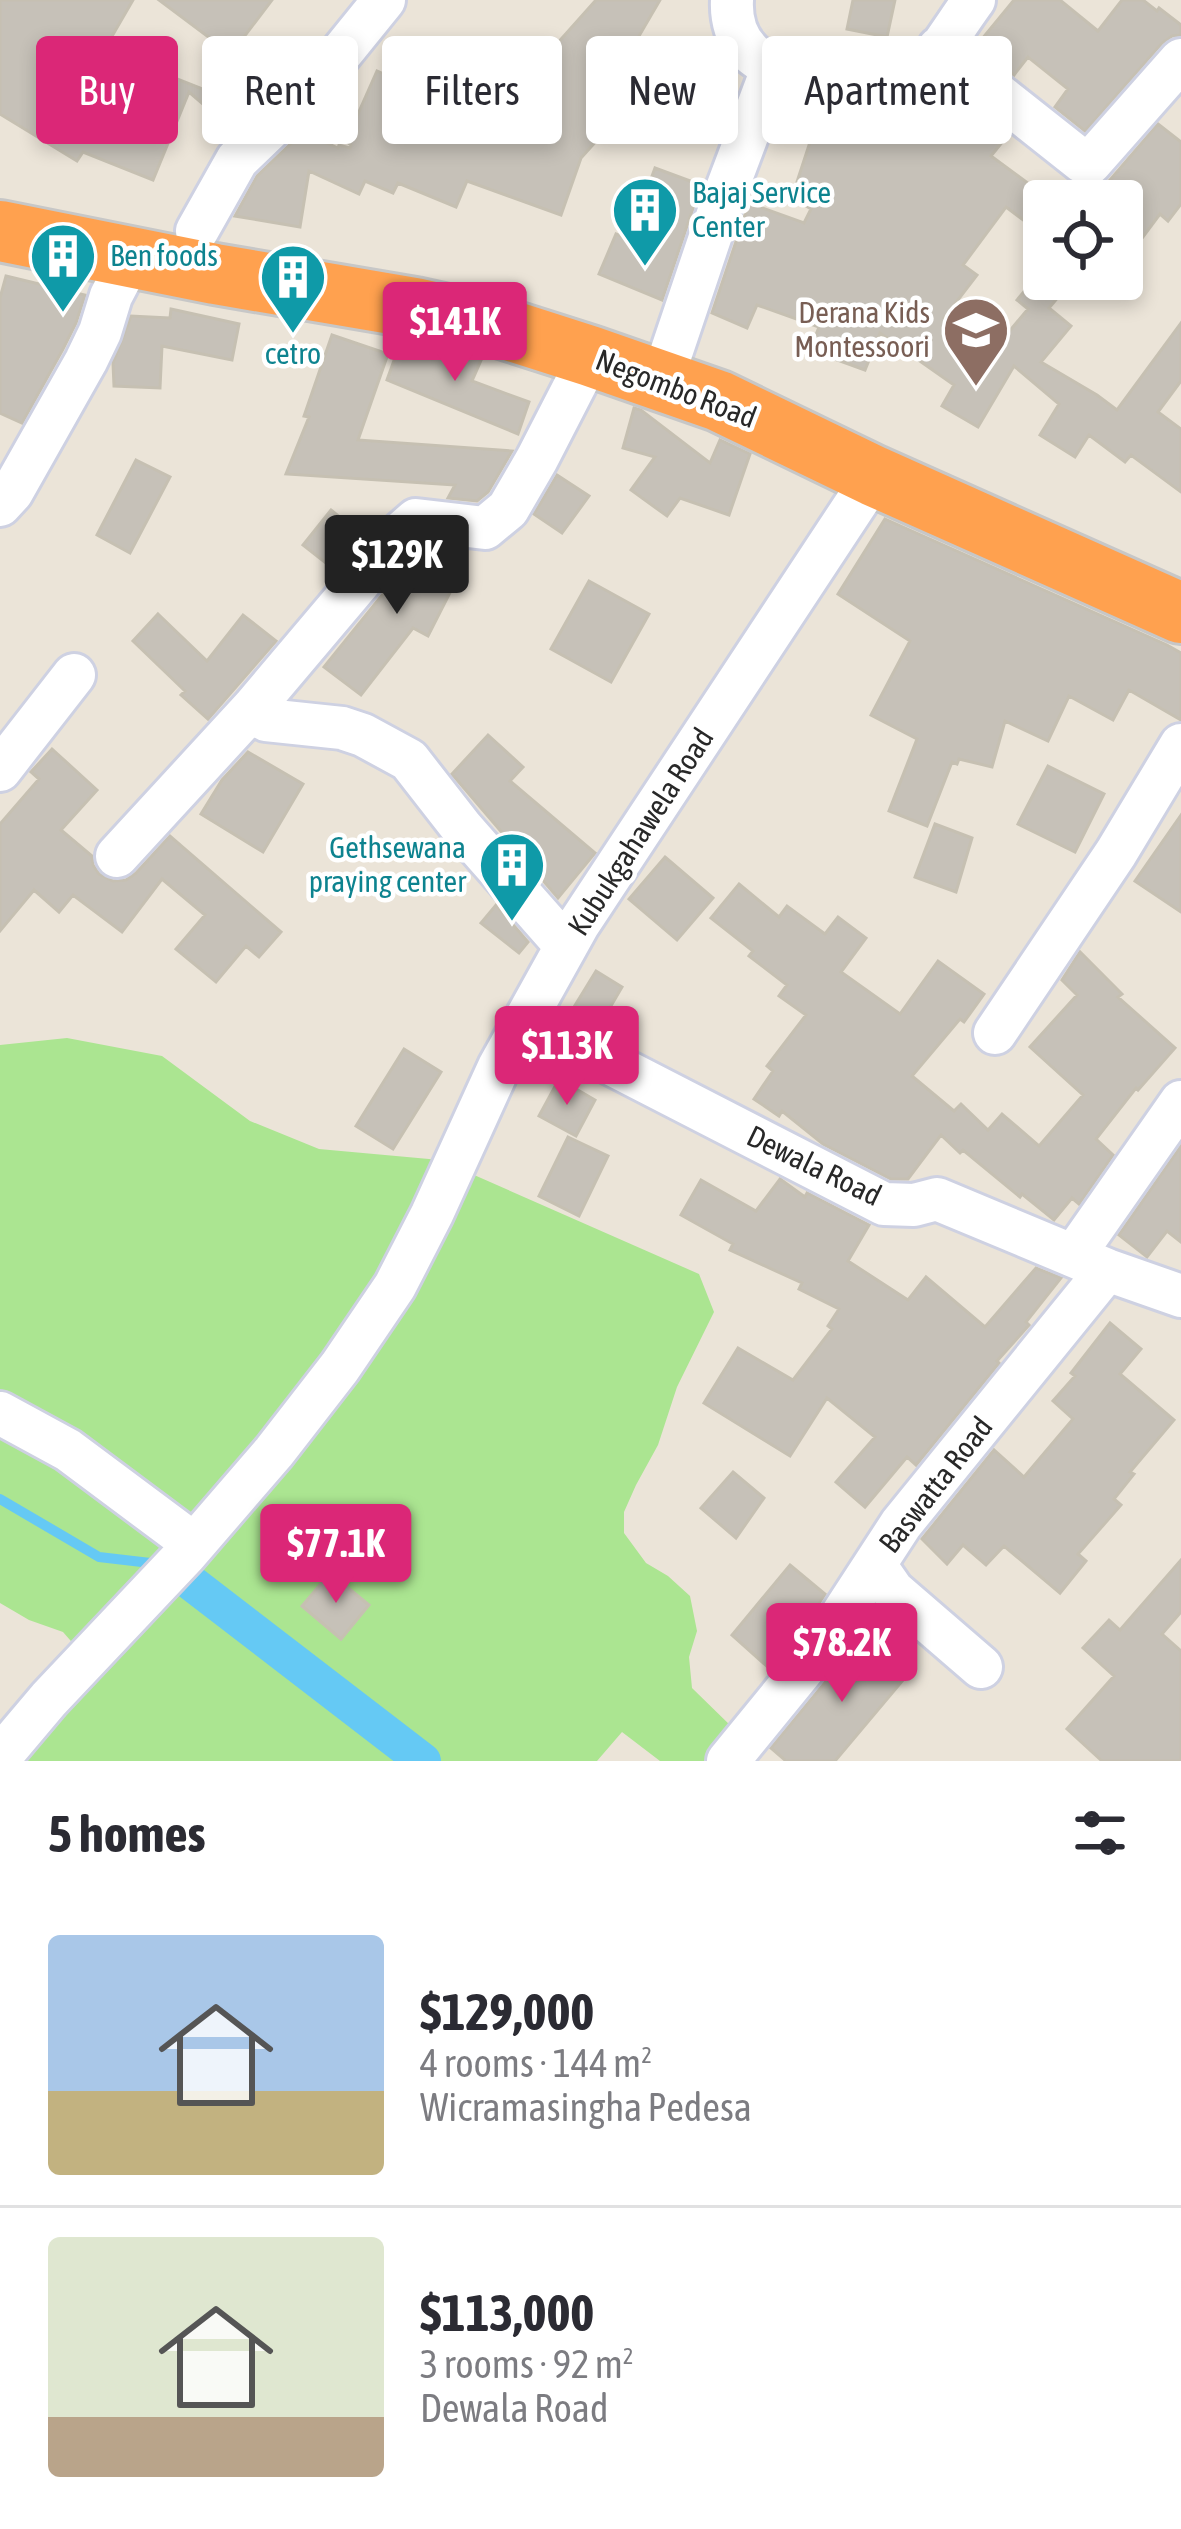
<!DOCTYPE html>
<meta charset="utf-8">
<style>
:root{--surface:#fff;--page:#f7f7f7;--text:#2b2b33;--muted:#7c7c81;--line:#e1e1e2;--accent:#db2777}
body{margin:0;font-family:"Asap Condensed",sans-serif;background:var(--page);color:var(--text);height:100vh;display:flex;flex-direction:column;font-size:45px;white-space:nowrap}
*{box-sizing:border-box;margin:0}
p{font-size:39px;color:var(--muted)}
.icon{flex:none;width:66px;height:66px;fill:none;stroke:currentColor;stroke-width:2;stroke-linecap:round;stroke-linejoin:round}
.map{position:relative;height:1761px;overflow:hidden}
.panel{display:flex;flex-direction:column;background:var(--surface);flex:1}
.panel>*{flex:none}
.top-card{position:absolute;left:36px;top:36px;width:1110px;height:108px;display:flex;gap:24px}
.fabs{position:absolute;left:1023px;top:180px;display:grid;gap:24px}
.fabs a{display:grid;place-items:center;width:120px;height:120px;border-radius:12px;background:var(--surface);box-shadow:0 6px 18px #0003;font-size:60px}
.price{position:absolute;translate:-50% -102px;padding:0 27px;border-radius:12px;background:var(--accent);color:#fff;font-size:39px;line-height:78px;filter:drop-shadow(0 3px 6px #0008)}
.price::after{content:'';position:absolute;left:50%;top:72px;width:36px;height:27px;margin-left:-18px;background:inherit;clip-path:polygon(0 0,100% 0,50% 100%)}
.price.active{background:#222;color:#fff}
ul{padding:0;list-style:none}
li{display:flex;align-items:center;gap:36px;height:300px;padding:0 48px}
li+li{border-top:3px solid var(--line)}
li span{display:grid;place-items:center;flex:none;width:336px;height:240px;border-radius:12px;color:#555}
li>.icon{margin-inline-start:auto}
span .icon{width:144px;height:144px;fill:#fffc;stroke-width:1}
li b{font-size:51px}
h2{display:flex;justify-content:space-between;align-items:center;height:144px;padding:0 48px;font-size:51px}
.chip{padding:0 42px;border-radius:12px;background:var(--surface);box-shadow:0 6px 18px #0003;font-size:42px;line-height:108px}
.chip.active{background:var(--accent);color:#fff}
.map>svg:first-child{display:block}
</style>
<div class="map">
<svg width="1181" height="1761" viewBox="0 0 1181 1761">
<rect width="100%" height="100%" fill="#ebe4d8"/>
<!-- green -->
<path fill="#abe591" d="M67 1038 162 1056 250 1121 319 1149 440 1160 699 1274 714 1312 677 1387 658 1445 636 1485 624 1512V1533L646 1563 668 1576 690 1596 697 1631 689 1657 692 1688 734 1729 709 1761H660L622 1732 597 1761H24L98 1672 63 1632 29 1620 0 1603V1045Z"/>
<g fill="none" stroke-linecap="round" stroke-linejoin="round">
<!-- stream -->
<path stroke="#65c9f4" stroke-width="10" d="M0 1499 99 1557 159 1564"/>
<!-- canal -->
<path stroke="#65c9f4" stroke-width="36" d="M168 1565 423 1761"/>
</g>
<!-- building -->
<path fill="#c6c1b8" stroke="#c6c0b2" stroke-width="3" d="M0 0H133L104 50 253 109 232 129 189 92 153 180 83 152 77 161 0 114Z
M159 0H272L231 54Z
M596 0H660L639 36 647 42 638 55 676 78 654 112 634 99 581 158 561 215 467 181 456 207 398 183 393 193 365 181 359 194 309 171 300 227 235 216 257 176 303 132 338 148 339 145 350 148 351 145 346 141 377 71 435 97 431 104 506 137 525 87 521 84Z
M853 0H895L887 37 847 29Z
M1014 0H1060L1098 31 1122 0H1143L1157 11 1159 8 1181 25V35L1172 36 1162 43 1085 131 1055 107 1068 89 1028 57 1014 75 977 45Z
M945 85 1008 135 991 156 1052 201H1044V215L1034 228 1006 207 963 265 977 275 944 318 992 352 1028 309 1017 300 1037 276 1060 295 1049 308 1071 326 1041 362 1097 395 1117 410 1181 323V381L1158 412 1181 429V492L1131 455 1125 462 1089 435 1075 457 1040 435 1059 404 1014 366 978 427 942 406 954 385 880 333 865 370 810 350 819 327 757 305 747 328 712 313 749 203 804 223 811 209 792 197 812 136 779 122 786 104 860 137 883 141 896 136 907 141 938 102 935 99Z
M1158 124 1181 142V204L1168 221 1160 214 1122 265V201H1092Z
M655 168 701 185 662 300 599 274 616 234 629 239Z
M6 276 85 295 76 323 63 349 22 423 0 413V298Z
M171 309 239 324 232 360 162 346 160 388 114 386 113 363 131 316 170 318Z
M332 335 388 354 358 440 512 451 488 492 477 501 448 498 455 485 286 474 309 417 304 416Z
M401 341 482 358 472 381 529 402 518 434 387 380Z
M634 408 641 410 710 463 720 440 750 454 729 515 680 498 667 516 631 490 655 457 623 448Z
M136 460 170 477 130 553 97 535Z
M557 475 589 496 562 533 534 514Z
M331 510 364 537 336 571 303 545Z
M885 519 1167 645 1181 653V720L1129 690 1113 720 1069 696 1048 741 1005 721 992 767 959 759 957 764 952 762 927 826 889 811 917 739 871 715 910 641 838 594Z
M424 547 461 551 457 558 465 563 428 636 413 628 361 695 324 667 404 568 408 572Z
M589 581 649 614 611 682 551 649Z
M158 614 207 661 243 615 276 641 208 719 181 695 185 691 133 641Z
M488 735 523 767 510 781 595 853 558 898 452 774Z
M52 749 97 790 61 830 92 856 93 865 99 874 113 881 126 880 136 873 170 836 281 932 259 957 246 946 216 982 176 949 205 915 162 879 122 932 73 895 59 912 34 890 0 931V824L39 779 31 772Z
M248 752 303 784 263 852 201 814 222 780Z
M1048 766 1104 794 1075 852 1018 824Z
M1181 815V912L1135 881Z
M935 824 972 838 956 892 915 877Z
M665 857 713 898 677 940 629 899Z
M739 884 779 917 787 906 825 934 838 917 866 938 841 972 900 1014 938 961 984 994 964 1022 960 1019 912 1076 954 1111 961 1104 988 1130 1002 1114 1039 1146 1083 1095 1030 1047 1077 995 1062 980 1080 952 1122 994 1118 997 1175 1048 1138 1090 1136 1088 1096 1139 1113 1155 1079 1204 1072 1198 1054 1220 1022 1194 1020 1197 963 1150 960 1153 941 1135 908 1179H891L823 1144 782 1111 779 1116 754 1099 773 1071 767 1066 806 1015 779 996 787 985 749 956 753 951 711 918Z
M496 905 528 942 519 953 481 923Z
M596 971 622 987 601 1023 574 1007Z
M404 1049 441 1072 393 1149 356 1126Z
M559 1079 595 1100 576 1136 539 1116Z
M568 1137 608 1156 579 1216 539 1196Z
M1181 1146V1242L1167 1231 1147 1257 1119 1235Z
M780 1179 805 1197 807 1193 869 1225 848 1261 908 1300 926 1277 985 1327 1036 1268 1061 1278 1026 1322 1029 1325 997 1361 999 1363 916 1465 907 1457 865 1507 836 1482 875 1437 827 1398 790 1456 704 1403 738 1348 793 1380 832 1329 828 1326 839 1309 799 1289 802 1283 730 1250 733 1244 681 1215 701 1180 756 1211Z
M1110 1323 1141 1349 1120 1374 1174 1420 1130 1472 1134 1474 1114 1499 1121 1505 1078 1554 1086 1561 1060 1593 1004 1546 986 1565 963 1545 947 1564 922 1539 994 1450 1024 1477 1073 1419 1053 1401 1075 1376 1071 1373Z
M733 1472 764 1498 736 1538 701 1508Z
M1181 1560V1612L1162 1634 1181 1651V1761H1102L1067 1729 1114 1676 1083 1648 1109 1620 1120 1630Z
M790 1565 825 1594 800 1632 770 1669 732 1635Z
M330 1573 369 1605 341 1639 302 1606Z
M861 1632 909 1673 835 1761H786L771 1748 841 1663Z"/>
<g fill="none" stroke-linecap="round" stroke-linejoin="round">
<!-- minor casing -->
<g stroke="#ced1e2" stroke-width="48">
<path id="minor" d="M732 0C731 19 736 39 751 53 771 71 853 110 880 116 909 102 953 28 974 0
M939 48 1083 162 1090 163 1181 60
M197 231 237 160 316 84 384 0
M662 380 722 202 773 67
M0 505 12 492 86 361 100 332 111 296 131 258
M253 708 266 720 342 728 363 735 409 760 462 828 566 946
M0 770 74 675
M117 856 253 708 400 534 416 520 485 528 508 509 537 459 590 356
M527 1017 598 1057 884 1204 914 1205 937 1199 1107 1270 1181 1296
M995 1033 1116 853 1181 745
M1074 1255 1181 1102
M0 1413 68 1450 194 1544
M875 1565 893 1591 981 1667
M0 1757 49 1699 186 1554 274 1452 340 1367 395 1286 432 1214 499 1067 578 925 874 476
M728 1761 821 1647 901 1524 1107 1270"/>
</g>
<!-- highway casing -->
<g stroke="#c7c7c7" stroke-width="66">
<path id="highway" d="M0 231 215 274 415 308 496 326 590 356 719 401 874 476 1181 613"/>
</g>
<!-- minor -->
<use href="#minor" stroke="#fff" stroke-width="42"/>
<!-- highway -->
<use href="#highway" stroke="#ffa14f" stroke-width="60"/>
</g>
<!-- icons -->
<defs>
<g id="building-pin" transform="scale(3.45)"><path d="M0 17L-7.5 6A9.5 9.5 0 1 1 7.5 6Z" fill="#0f9aa8" stroke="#fff"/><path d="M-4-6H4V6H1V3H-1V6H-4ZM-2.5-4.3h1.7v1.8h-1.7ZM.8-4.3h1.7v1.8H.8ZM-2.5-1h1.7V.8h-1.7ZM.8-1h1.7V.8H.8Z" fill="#fff"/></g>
<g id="school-pin" transform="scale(3.45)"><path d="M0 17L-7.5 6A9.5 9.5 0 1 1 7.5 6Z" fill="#8d6e63" stroke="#fff"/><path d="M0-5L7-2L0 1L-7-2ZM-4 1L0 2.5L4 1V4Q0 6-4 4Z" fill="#fff"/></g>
</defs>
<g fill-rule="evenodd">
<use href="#building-pin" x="645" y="210"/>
<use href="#building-pin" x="63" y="256"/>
<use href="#building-pin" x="293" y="277"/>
<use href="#school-pin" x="976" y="330"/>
<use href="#building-pin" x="512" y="865"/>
</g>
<g text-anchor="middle" stroke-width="9" stroke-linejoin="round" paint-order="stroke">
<!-- culture labels -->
<g font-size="30" fill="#0d838f" stroke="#fff" text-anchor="start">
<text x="692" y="203">Bajaj Service<tspan x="692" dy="34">Center</tspan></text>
<text x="110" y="266">Ben foods</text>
<text x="293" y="364" text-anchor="middle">cetro</text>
<text x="466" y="858" text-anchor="end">Gethsewana<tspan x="466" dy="34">praying center</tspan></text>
</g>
<!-- education labels -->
<g font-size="30" fill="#785e54" stroke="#fff" text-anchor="end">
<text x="930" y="323">Derana Kids<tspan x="930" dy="34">Montessoori</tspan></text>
</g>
<!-- street labels -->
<g font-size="30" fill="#282828" stroke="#fff">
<text transform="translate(676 389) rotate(21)" y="10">Negombo Road</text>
<text transform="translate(641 832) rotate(-57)" y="10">Kubukgahawela Road</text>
<text transform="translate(814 1166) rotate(26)" y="10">Dewala Road</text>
<text transform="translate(936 1485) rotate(-52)" y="10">Baswatta Road</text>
</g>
</g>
</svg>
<div class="fabs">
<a><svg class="icon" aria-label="locate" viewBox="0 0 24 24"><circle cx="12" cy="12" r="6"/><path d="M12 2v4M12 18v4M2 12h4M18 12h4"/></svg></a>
</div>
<b class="price" style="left:455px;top:384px">$141K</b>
<b class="price active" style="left:397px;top:617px">$129K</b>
<b class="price" style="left:567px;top:1108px">$113K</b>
<b class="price" style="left:336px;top:1606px">$77.1K</b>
<b class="price" style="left:842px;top:1705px">$78.2K</b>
<div class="top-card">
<a class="chip active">Buy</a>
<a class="chip">Rent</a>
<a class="chip">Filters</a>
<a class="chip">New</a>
<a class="chip">Apartment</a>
</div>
</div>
<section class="panel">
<h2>5 homes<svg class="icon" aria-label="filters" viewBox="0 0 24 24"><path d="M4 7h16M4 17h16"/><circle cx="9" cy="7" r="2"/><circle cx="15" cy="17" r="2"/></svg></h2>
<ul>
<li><span style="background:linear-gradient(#a9c7e8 65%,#c2b280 0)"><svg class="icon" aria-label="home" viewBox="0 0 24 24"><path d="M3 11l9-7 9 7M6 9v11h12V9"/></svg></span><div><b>$129,000</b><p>4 rooms · 144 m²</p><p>Wicramasingha Pedesa</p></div></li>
<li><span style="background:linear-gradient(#dfe7d0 75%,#b9a48a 0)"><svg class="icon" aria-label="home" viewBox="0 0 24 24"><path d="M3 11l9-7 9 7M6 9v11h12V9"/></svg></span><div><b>$113,000</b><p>3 rooms · 92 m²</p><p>Dewala Road</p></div></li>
</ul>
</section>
